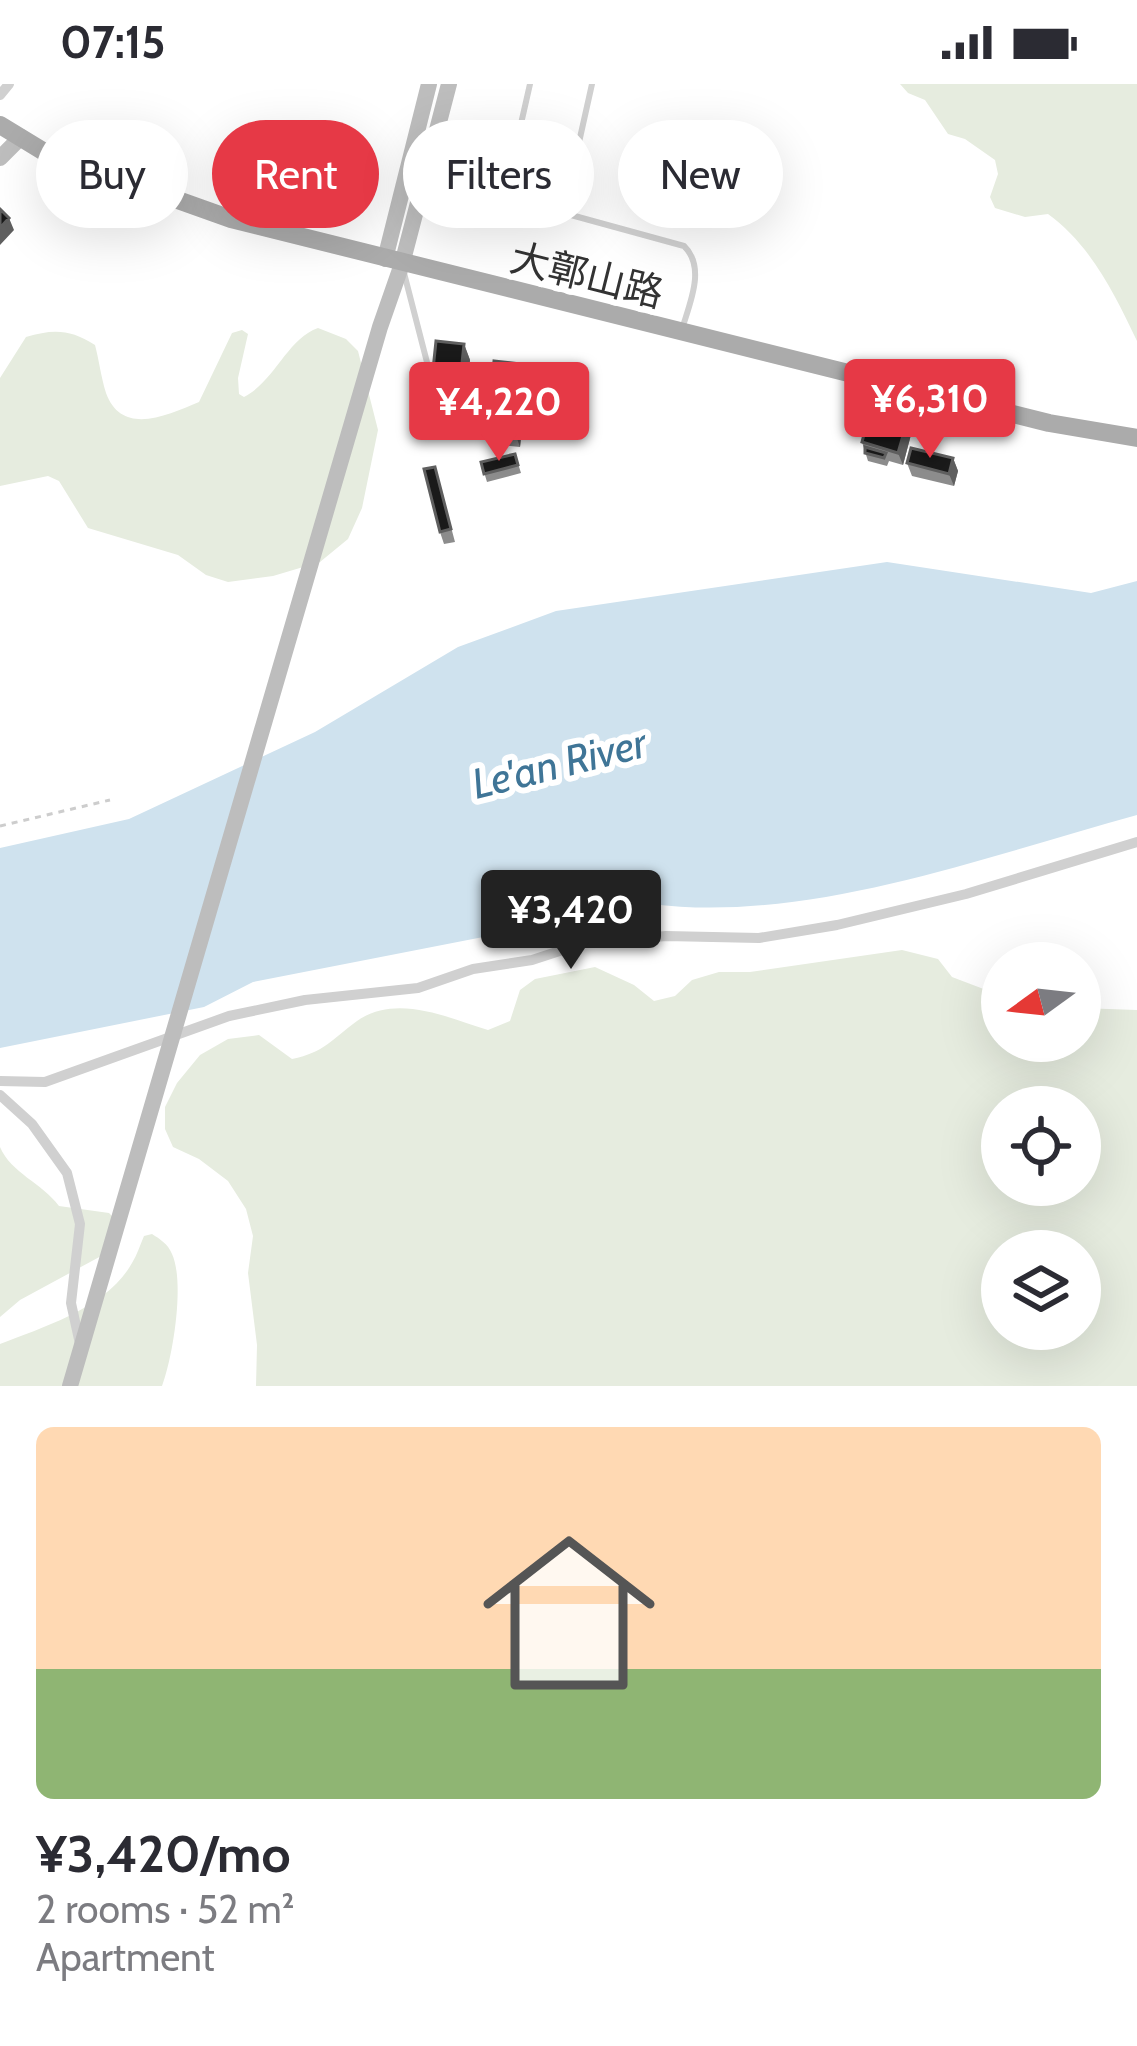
<!DOCTYPE html>
<meta charset="utf-8">
<style>
:root{--surface:#fff;--page:#f2f2f3;--text:#2b2b33;--muted:#7c7c81;--line:#e1e1e2;--accent:#e63946}
body{margin:0;font-family:Cabin,"Noto Sans SC",sans-serif;background:var(--page);color:var(--text);height:100vh;display:flex;flex-direction:column;font-size:45px;white-space:nowrap}
*{box-sizing:border-box;margin:0}
p{font-size:39px;color:var(--muted)}
.icon{flex:none;width:66px;height:66px;fill:none;stroke:currentColor;stroke-width:2;stroke-linecap:round;stroke-linejoin:round}
.map{position:relative;height:1302px;overflow:hidden}
.side{display:flex;flex-direction:column;background:var(--surface);flex:1}
.side>*{flex:none}
.hud{position:absolute;left:36px;top:36px;width:1065px;height:108px;display:flex;gap:24px}
.needle{width:78px;rotate:255deg}
.tools{position:absolute;left:981px;top:858px;display:grid;gap:24px}
.tools a{display:grid;place-items:center;width:120px;height:120px;border-radius:50%;background:var(--surface);box-shadow:0 12px 48px #0002;font-size:60px}
.price{position:absolute;translate:-50% -102px;padding:0 27px;border-radius:12px;background:var(--accent);color:#fff;font-size:39px;line-height:78px;filter:drop-shadow(0 3px 6px #0008)}
.price::after{content:'';position:absolute;left:50%;top:72px;width:36px;height:27px;margin-left:-18px;background:inherit;clip-path:polygon(0 0,100% 0,50% 100%)}
.price.on{background:#222;color:#fff}
ul{padding:0;list-style:none}
li{display:grid;align-content:center;gap:24px;height:636px;padding:0 36px}
li+li{border-top:3px solid var(--line)}
li span{display:grid;place-items:center;height:372px;border-radius:18px;color:#555}
li>.icon{margin-inline-start:auto}
span .icon{width:216px;height:216px;fill:#fffc;stroke-width:1}
li b{font-size:51px}
.chip{padding:0 42px;border-radius:54px;background:var(--surface);box-shadow:0 12px 48px #0002;font-size:42px;line-height:108px}
.chip.on{background:var(--accent);color:#fff}
.status{display:flex;justify-content:space-between;align-items:center;height:84px;padding:0 60px;background:var(--surface);direction:ltr}
.status svg{height:33px;fill:currentColor}
.map>svg:first-child{display:block}
</style>
<div class="status"><b>07:15</b><svg viewBox="0 0 49 12"><path d="M0 12V9h3v3zM5 12V6h3v6zM10 12V3h3v9zM15 12V0h3v12zM26 1h20v11H26zM47 4h2v5h-2z"/></svg></div>
<div class="map">
<svg width="1137" height="1302" viewBox="0 0 1137 1302">
<rect width="100%" height="100%" fill="#fff"/>
<!-- green -->
<path fill="#e6ecdf" fill-rule="evenodd" d="M900 0H1137V257C1115 211 1091 161 1048 130L1025 133 995 124 990 113 998 90 995 76 965 55 948 50 925 16 908 9Z
M318 244 346 255 358 267 378 346 362 424 348 455 320 478 273 492 228 498 206 491 178 471 88 444 59 397 48 392 0 402V294L26 253C53 245 70 245 95 261 99 276 101 293 106 309 122 353 168 331 199 318L232 249 242 246 248 250 238 294 239 310 244 313C275 297 287 255 318 244Z
M902 866 938 875 952 893 1002 912V957H1080V924L1137 926V1302H256L257 1261 248 1189 253 1152 246 1125 228 1097 199 1075 173 1063 165 1045V1023L177 999 200 971 228 955 259 951 292 975C325 968 331 956 357 937 397 909 448 934 488 946L510 937 520 906 535 895 595 883 634 901 654 917 675 912 692 896 719 888H750ZM1080 1023V1101H1002V1023ZM1080 1167V1245H1002V1167Z
M0 1063C11 1089 42 1099 59 1122L109 1129 121 1141 103 1171 20 1216 0 1233Z
M152 1150C160 1155 168 1160 172 1170 185 1198 173 1273 162 1302H0V1260C44 1243 108 1223 132 1179 137 1171 140 1161 144 1152Z"/>
<!-- water -->
<path fill="#cfe2ee" d="M887 478 1091 509 1137 497V731C986 772 808 840 651 820L253 898 204 923 0 964V764L129 735 315 648 458 563 556 527Z"/>
<g fill="none" stroke-linecap="round" stroke-linejoin="round">
<!-- path -->
<path stroke="#cdcdcd" stroke-width="3" stroke-dasharray="6 6" stroke-linecap="butt" d="M0 742 110 716"/>
<!-- lane -->
<path stroke="#d0d0d0" stroke-width="6" d="M530 0 508 97 509 114 684 162C706 183 690 219 682 245
M563 130 592 0
M404 189 429 286 426 351"/>
<!-- street -->
<path stroke="#d0d0d0" stroke-width="10" d="M0 11 9 0
M0 997 45 998 229 932 305 916 418 904 473 885 532 876 584 859 666 852 759 854 837 841 966 810 1137 758
M0 1011 32 1040 67 1089 80 1140 71 1219 80 1260"/>
<!-- secondary -->
<path stroke="#bdbdbd" stroke-width="16" d="M0 74 21 53
M385 175 429 0
M70 1302 380 243 402 180 449 0"/>
<!-- primary -->
<path stroke="#ababab" stroke-width="18" d="M0 41 46 69 231 135 1049 339 1137 354"/>
</g>
<!-- wall -->
<path fill="#8c8c8c" d="M464 260 470 276 463 343 435 340 429 324Z
M527 296 520 363 493 360 487 344Z
M909 331 913 343 903 381 889 377 887 382 868 377 862 358Z
M515 370 521 389 487 398 481 378Z
M953 374 958 387 954 402 912 392 907 379Z
M435 383 455 458 444 460 440 448Z"/>
<!-- shaded-wall -->
<path fill="#5f5f5f" d="M9 134 14 146 0 161V144Z
M464 260 470 276 463 343 457 327Z
M521 280 527 296 520 363 514 346Z
M909 331 913 343 903 381 898 369Z
M953 374 958 387 954 402 949 390Z"/>
<!-- building -->
<path fill="#1a1a1a" stroke="#5f5f5f" stroke-width="3" d="M0 125 9 134 0 144Z
M436 257 464 260 457 327 429 324Z
M494 277 521 280 514 346 487 344Z
M872 320 909 331 898 369 862 358Z
M865 363 886 369 884 374 865 369Z
M911 364 953 374 949 390 907 379Z
M515 370 518 381 484 390 481 378Z
M435 383 451 445 440 448 424 385Z"/>
<g text-anchor="middle" stroke-width="12" stroke-linejoin="round" paint-order="stroke">
<!-- street labels -->
<g font-size="39" fill="#333" stroke="#fff">
<text transform="translate(587 191) rotate(14)" y="14">大鄣山路</text>
</g>
<!-- water labels -->
<g font-size="42" font-style="italic" fill="#3f7597" stroke="#fff">
<text transform="translate(559 679) rotate(-14)" y="15">Le'an River</text>
</g>
</g>
</svg>
<div class="tools">
<a><svg class="needle" viewBox="-14 -14 28 28"><path d="M0-13l5 13h-10z" fill="#e53935"/><path d="M0 13l5-13h-10z" fill="#7c7c81"/></svg></a>
<a><svg class="icon" aria-label="locate" viewBox="0 0 24 24"><circle cx="12" cy="12" r="6"/><path d="M12 2v4M12 18v4M2 12h4M18 12h4"/></svg></a>
<a><svg class="icon" aria-label="layers" viewBox="0 0 24 24"><path d="M12 4l9 5-9 5-9-5zM3 14l9 5 9-5"/></svg></a>
</div>
<b class="price" style="left:930px;top:377px">¥6,310</b>
<b class="price" style="left:499px;top:380px">¥4,220</b>
<b class="price on" style="left:571px;top:888px">¥3,420</b>
<div class="hud">
<a class="chip">Buy</a>
<a class="chip on">Rent</a>
<a class="chip">Filters</a>
<a class="chip">New</a>
</div>
</div>
<section class="side">
<ul>
<li><span style="background:linear-gradient(#ffd9b3 65%,#8fb573 0)"><svg class="icon" aria-label="home" viewBox="0 0 24 24"><path d="M3 11l9-7 9 7M6 9v11h12V9"/></svg></span><div><b>¥3,420/mo</b><p>2 rooms · 52 m²</p><p>Apartment</p></div></li>
</ul>
</section>
